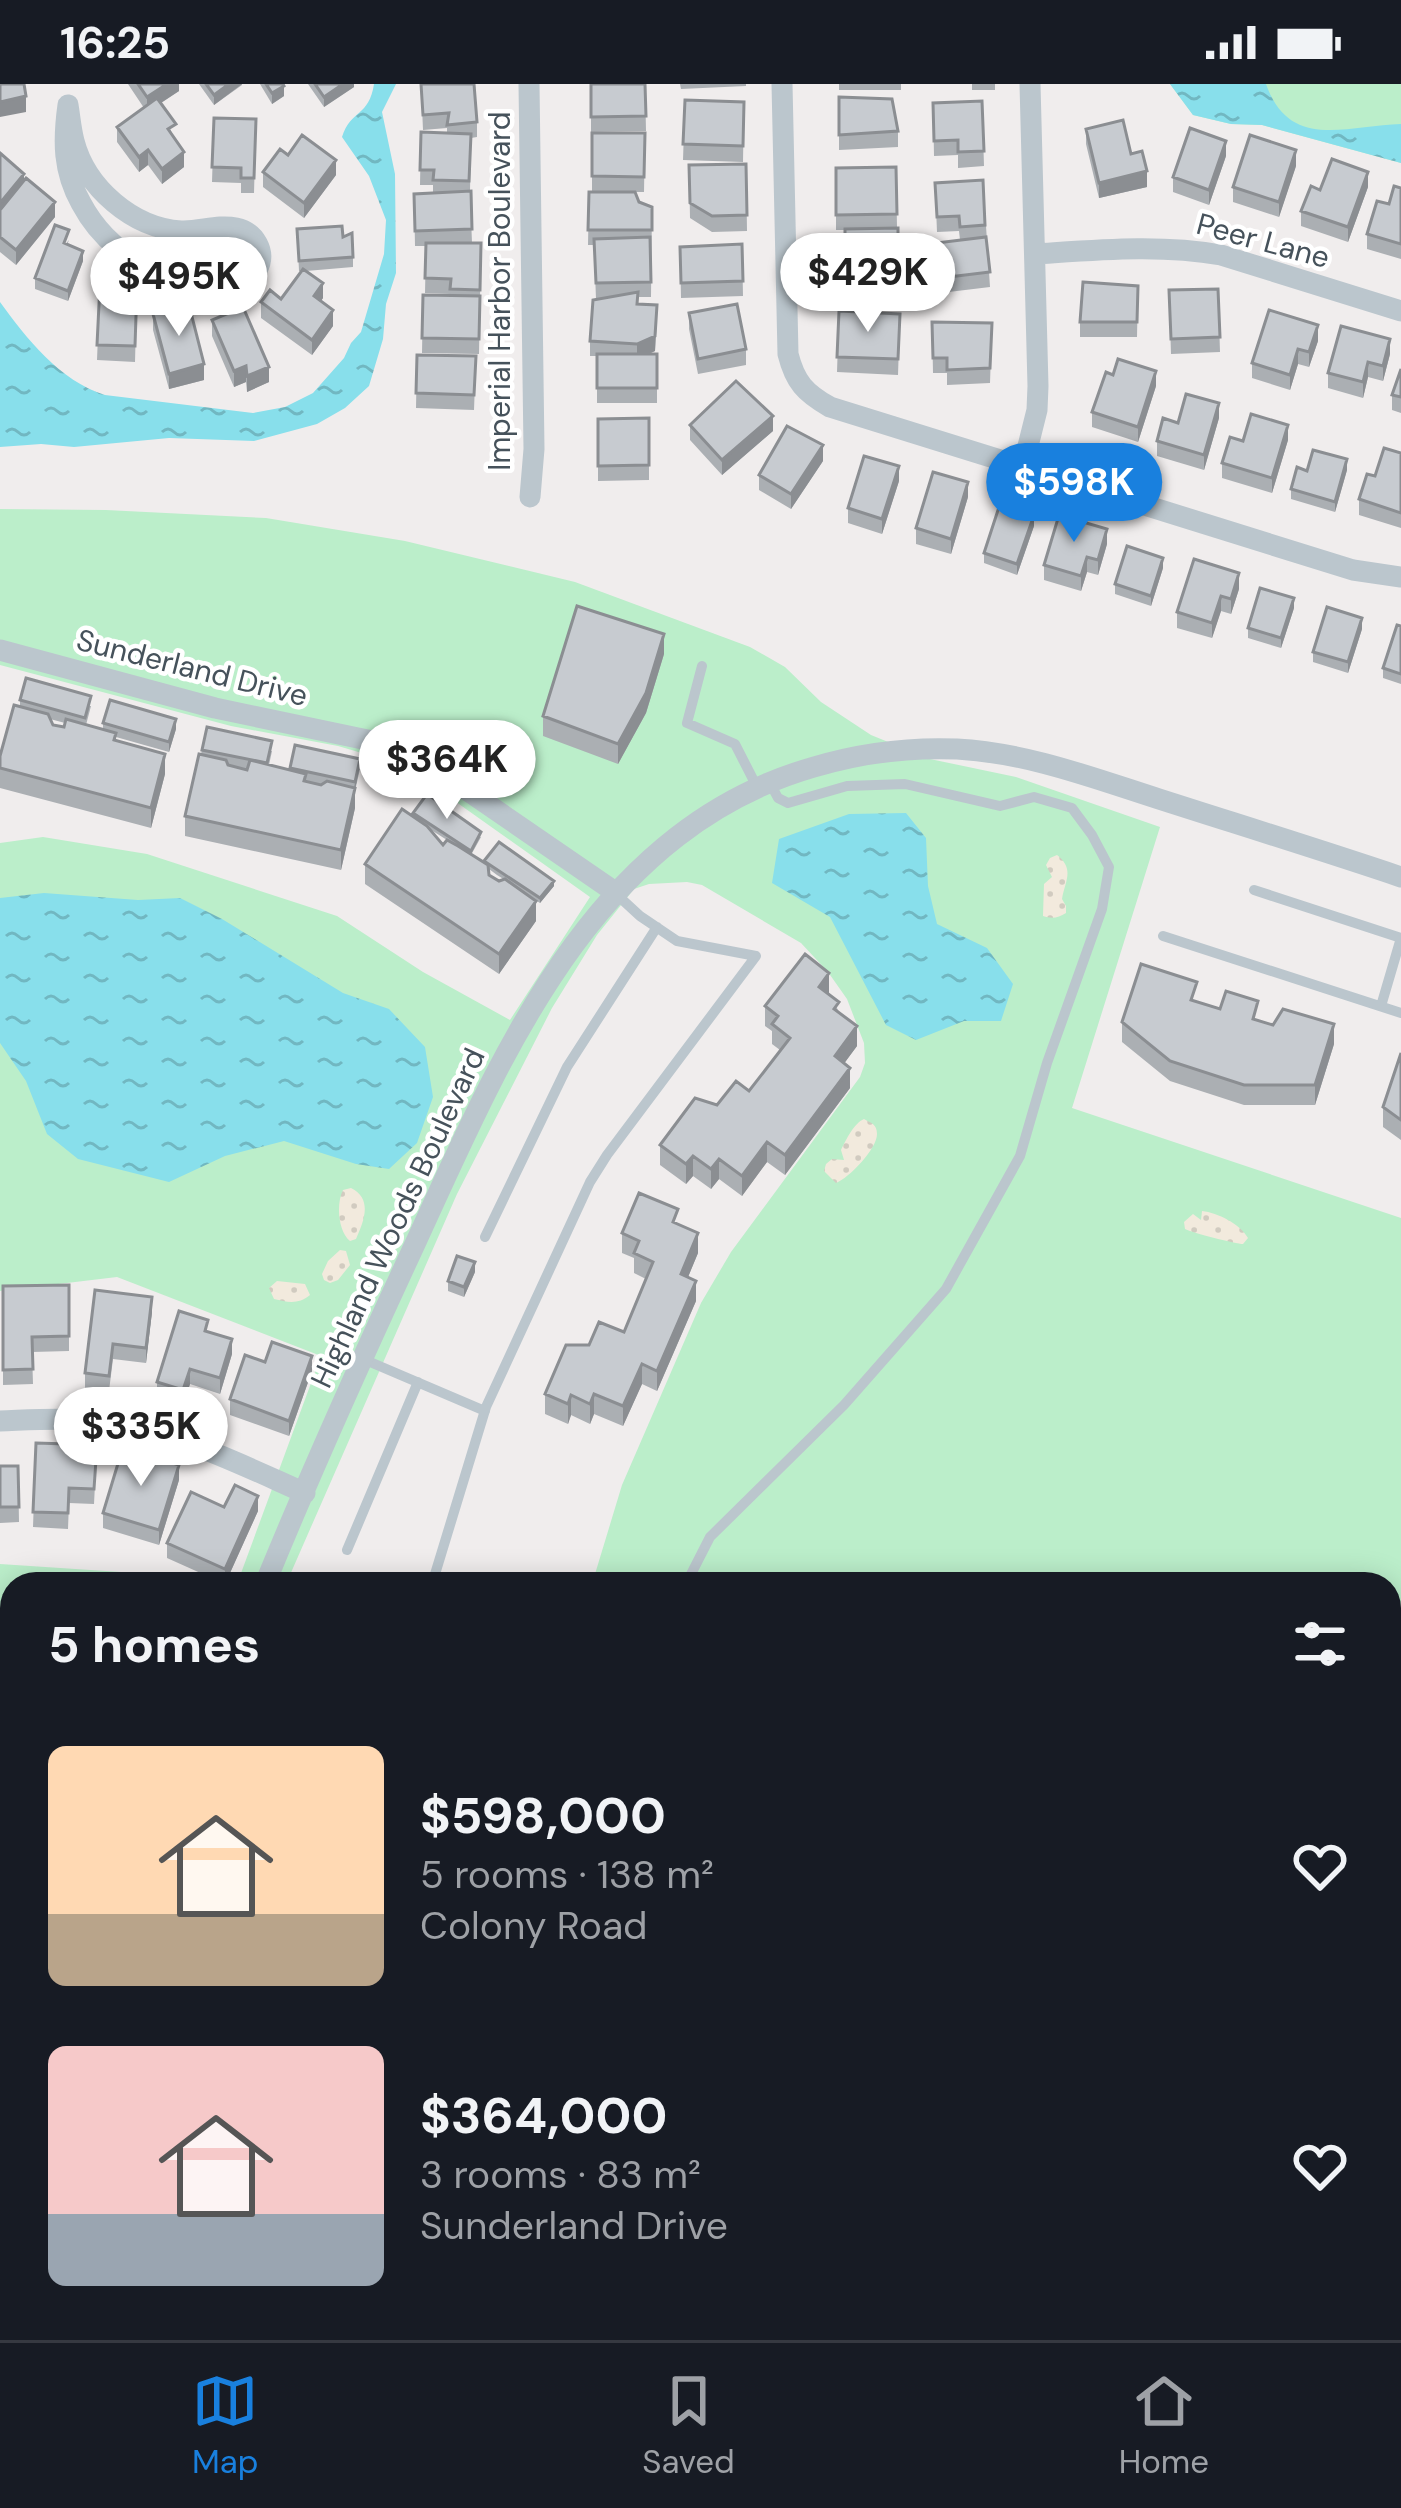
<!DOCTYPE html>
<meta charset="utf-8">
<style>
:root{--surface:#171b24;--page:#242831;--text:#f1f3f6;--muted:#9ea1a6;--line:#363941;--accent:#1980de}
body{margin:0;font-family:"DM Sans",sans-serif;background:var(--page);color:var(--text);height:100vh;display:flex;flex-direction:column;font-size:45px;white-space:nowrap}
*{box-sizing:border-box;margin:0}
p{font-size:39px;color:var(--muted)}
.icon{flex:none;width:66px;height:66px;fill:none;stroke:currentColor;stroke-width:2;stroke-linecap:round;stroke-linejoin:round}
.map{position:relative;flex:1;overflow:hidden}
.details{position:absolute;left:0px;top:1488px;width:1401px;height:768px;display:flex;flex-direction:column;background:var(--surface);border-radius:36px 36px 0 0;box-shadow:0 6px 30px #0003}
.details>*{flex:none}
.price{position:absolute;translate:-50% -102px;padding:0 27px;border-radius:42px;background:#fff;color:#222;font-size:39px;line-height:78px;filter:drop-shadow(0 3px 6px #0008)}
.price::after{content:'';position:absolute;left:50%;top:72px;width:36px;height:27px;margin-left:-18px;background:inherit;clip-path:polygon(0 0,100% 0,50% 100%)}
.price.current{background:var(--accent);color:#fff}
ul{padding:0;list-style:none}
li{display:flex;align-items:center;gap:36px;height:300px;padding:0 48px}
li span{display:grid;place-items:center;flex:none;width:336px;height:240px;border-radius:18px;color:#555}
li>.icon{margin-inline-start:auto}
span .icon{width:144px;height:144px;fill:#fffc;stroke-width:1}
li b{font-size:51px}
h2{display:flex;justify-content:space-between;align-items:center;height:144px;padding:0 48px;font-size:51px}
.status{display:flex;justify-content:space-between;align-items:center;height:84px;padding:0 60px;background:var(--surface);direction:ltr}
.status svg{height:33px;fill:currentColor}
.tabs{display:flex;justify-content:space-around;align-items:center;height:168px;border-top:3px solid var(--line);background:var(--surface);font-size:33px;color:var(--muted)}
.tabs a{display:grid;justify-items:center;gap:6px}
.tabs .current{color:var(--accent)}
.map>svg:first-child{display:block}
</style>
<div class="status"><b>16:25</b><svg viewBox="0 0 49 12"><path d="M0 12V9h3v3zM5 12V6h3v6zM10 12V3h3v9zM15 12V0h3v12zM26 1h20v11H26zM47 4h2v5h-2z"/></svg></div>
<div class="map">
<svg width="1401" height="2256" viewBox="0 0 1401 2256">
<defs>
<pattern id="sand-dots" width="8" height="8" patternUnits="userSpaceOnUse" patternTransform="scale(3)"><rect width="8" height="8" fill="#f2eadd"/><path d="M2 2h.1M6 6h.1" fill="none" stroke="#d1cbc0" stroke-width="1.8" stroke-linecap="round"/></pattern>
<pattern id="water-ripples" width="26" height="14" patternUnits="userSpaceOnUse" patternTransform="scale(3)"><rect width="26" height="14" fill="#88dfeb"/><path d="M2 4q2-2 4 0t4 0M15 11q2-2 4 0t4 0" fill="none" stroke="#71b7c1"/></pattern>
</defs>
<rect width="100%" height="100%" fill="#f0eded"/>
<!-- grass -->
<path fill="#bbeeca" d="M1170 0H1401V79L1262 41 1231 40 1193 31Z
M0 425 106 426 266 434 405 457 575 498 750 563 785 583 821 618 871 651 930 675 1016 693 1160 743 1072 1024 1401 1134V2256H117L118 2244H1389V1500H592L622 1401 701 1219 731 1168 860 993 865 979 864 959 847 915 828 888 801 859 702 801 687 798 649 800 634 805 597 851 552 924 457 1110 286 1500H237L321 1272 117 1193 0 1207V759L43 753 147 770 337 832 423 888 510 936 590 813 435 703 382 675 338 662 231 642 0 581Z
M0 1480 121 1488 168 1500H12V1831L0 1818Z"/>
<!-- sand -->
<path fill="url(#sand-dots)" d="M1057 771C1075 785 1065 797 1062 815L1066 822V829C1058 834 1052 835 1043 832L1044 800 1052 793 1046 781 1050 774Z
M864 1035C871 1039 877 1040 877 1050 877 1065 849 1094 836 1099L824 1087 826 1080 832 1075 844 1076 841 1066C846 1056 854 1039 864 1035Z
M351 1104C373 1115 364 1137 356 1155L350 1157C338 1147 336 1120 343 1106Z
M1202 1127C1218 1129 1239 1139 1248 1154L1243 1160C1237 1160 1192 1149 1185 1145L1184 1138 1193 1130 1201 1136Z
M340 1166 346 1167 350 1181 338 1196 330 1199 324 1196 322 1190 328 1177Z
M277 1197 305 1200 310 1211C298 1221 287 1218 274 1215L269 1204Z"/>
<!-- water -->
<path fill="url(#water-ripples)" d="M374 0H396L382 28 395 90 396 189 386 220 383 255 369 302 345 324 317 340 254 357 169 354 74 363 41 360 0 363V218C26 254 60 297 105 311L253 329 285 323 313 309 344 274 351 259 361 248 384 170 386 136 369 92 342 53C351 25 369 33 374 0Z
M1170 0H1266C1290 68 1347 41 1401 40V79L1262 41 1231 40 1193 31Z
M906 729 926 754 928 802 937 840 987 864 1013 900 1001 937H964L916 956 886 941 830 833 772 799 779 755 849 730Z
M44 809 138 816 180 814 222 835 343 909 389 925 425 963 433 1013 417 1059 389 1085 356 1080 284 1057 225 1072 169 1098 78 1075 47 1050 26 997 0 959V814Z
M12 1542V1831L0 1818V1545Z
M1401 1974V2256H962L960 2244H1389V1975Z"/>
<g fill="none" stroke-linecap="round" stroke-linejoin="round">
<!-- lane -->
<path stroke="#bbc6cd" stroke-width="10" d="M702 582 687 639 735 660 757 703
M1254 806 1401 854
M1163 852 1401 929
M1381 922 1401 854
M485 1153 567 983 657 843
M363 1275 485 1327
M347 1466 418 1298
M432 1500 486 1323 590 1098 607 1071 756 872 677 857 640 832 615 809
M686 1500 710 1453 844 1321 946 1205 1020 1072 1047 979 1102 825 1109 783 1092 751 1072 724 1034 713 1000 722 905 700 847 702 788 719 778 714 771 701
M788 2256 790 2244"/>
<!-- street -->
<path stroke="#bbc6cd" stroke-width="21" d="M529 0 534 365 530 413
M782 0 788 270C795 298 805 309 830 323L1353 486 1401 493
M68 21C70 33 71 46 74 57 86 104 133 144 181 147 199 148 218 140 236 144 255 148 267 168 257 186 249 202 234 202 217 201 161 198 108 170 81 119 63 87 63 57 68 21Z
M1035 170C1097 166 1160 160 1221 171L1401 227
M1023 382 1037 326 1038 302 1030 0
M0 566 215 624 377 658 400 666 442 689 615 808
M0 1337C28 1336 56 1334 84 1336 163 1341 233 1377 305 1409
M265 1500C312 1385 363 1272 415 1160 502 970 594 746 814 683 861 669 908 663 957 665 1028 669 1093 694 1159 715 1240 741 1321 766 1401 793
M506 2244 513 2256"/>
</g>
<!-- wall -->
<path fill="#abafb3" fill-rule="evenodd" d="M128 0H179V7L161 19 184 83 162 100 148 81 139 88 117 58V43L144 24Z
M199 0H242V1L214 21Z
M260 0H283L284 12 272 20Z
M308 0H354V3L324 23Z
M421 0 477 38V53L471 54 470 107 472 159H481L479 270 422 269 423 211 450 212V210L425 209 426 162H415L414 110 433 109V101H420L421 48 447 49V44L423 46Z
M591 0H645L646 47 591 48Z
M680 0H746V2L681 5Z
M839 0H901V6H839Z
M972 0H995V6H972Z
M839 13 898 47V63L839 66Z
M685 16 744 18 743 78 683 76Z
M982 17 984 82 958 84V71L934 72 933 19Z
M214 34 256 35 254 109H241V99L212 98Z
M1086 45 1131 70 1147 103 1099 114 1086 60Z
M592 49H645L644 108H592Z
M0 69 55 133 16 181 0 168Z
M288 71 336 91 304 134 263 103V88Z
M1226 72 1209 121 1173 108V93Z
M746 80 747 147 712 148 690 134 689 81Z
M1296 82 1279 133 1233 118V103Z
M896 83 898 204H845V146H836V84Z
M983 96 990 203 932 210 928 160 960 156 959 147 937 148 935 99Z
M1368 103 1348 158 1301 142V127L1320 106Z
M1401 104V175L1367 165V150Z
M589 108 652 123 651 213H638V220L657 236 655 267 649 270H657V319H597V272H590V257L604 214 596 215 594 161H588Z
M297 145 343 153 353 173V183L306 187 323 214 321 217 333 242 312 271 261 234V218L281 215 301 187H299Z
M69 156 67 161 83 177 68 217 35 205V194Z
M742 160 743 212 681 214 680 163Z
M100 200 137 202 135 278 97 276Z
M1138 202 1137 253H1080V238Z
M1218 205 1220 268 1171 270 1169 206Z
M839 227 900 230 898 291 837 288Z
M689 229 746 265V281L698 290 689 245Z
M153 230 204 296 169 305 153 246Z
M212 236 269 298 247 308 246 298 234 303 212 252Z
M932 238 992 239 990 299 947 301V289H933Z
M1318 257 1309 283 1298 280 1290 306 1252 294V279Z
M1390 270 1383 297 1368 293 1363 314 1328 304V289Z
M417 271 476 272 474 326 416 324Z
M1401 285V329L1392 326V311Z
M1156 302 1138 358 1092 343V328Z
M649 334V396L598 397V335Z
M1219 334 1204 386 1157 372V357L1178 339Z
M690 341 773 347 722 391 690 356Z
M1288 356 1272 409 1222 394V379L1243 357Z
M1401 369V444L1359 431V415Z
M823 377 791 425 759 406V391Z
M1347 386 1335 428 1291 415V405L1307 387Z
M899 397 882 450 848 439V424Z
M968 413 951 470 916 460V444Z
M1034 442 1017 491 984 479V469Z
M1107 460 1098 491 1087 488 1081 507 1044 496V481Z
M1163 484 1151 522 1115 510V500Z
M1239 505 1231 530 1221 527 1212 554 1177 544V528Z
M1294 524 1281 564 1248 554V544Z
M1401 542V600L1383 594V584Z
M1362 545 1348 589 1313 578V568Z
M664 570 646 629 618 680 543 652V632Z
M20 616 91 622 86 641 103 645V639L176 645 169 668 116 653V657L165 690 151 744 0 704V672L20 623ZM50 635 65 639 64 643 53 641Z
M202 666 272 667 269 681 290 686 360 685 355 707V724L341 786 185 752V732Z
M413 729 481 753 471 771 484 779 554 802 540 819 524 809 536 837 499 890 365 800V780L413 733ZM428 744 447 756 443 761ZM489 785 497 791 505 796 499 797 489 791Z
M829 909 857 962 844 979 850 1004 785 1091 767 1078 742 1112 719 1095 711 1105 693 1092 686 1100 660 1081V1061L717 1021 749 1007 780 966 772 960V947L765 942V922Z
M1197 918 1334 960 1315 1021H1244L1170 997 1122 958V938Z
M1401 969V1056L1383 1043V1023Z
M678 1140 698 1169 688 1193 696 1217 657 1307 642 1300 623 1342 594 1330 590 1340 571 1331 568 1340 545 1330V1310L589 1261 624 1248 646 1195 634 1189V1174L622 1169V1149Z
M475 1188 464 1213 448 1207V1197Z
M69 1201V1267L32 1268 33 1300 3 1301V1202Z
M95 1206 152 1228 146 1279 113 1275 109 1307 85 1304V1289Z
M208 1248 232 1270 220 1310 190 1300 183 1321 157 1313V1298Z
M265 1278 312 1287 289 1352 230 1331V1315Z
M36 1359 97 1361 94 1420 69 1419 68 1445 33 1443Z
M0 1382H18L19 1438 0 1439Z
M179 1396 159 1461 103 1444V1429Z
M224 1423 258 1427 225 1500 167 1474V1459Z
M12 1904V1992L7 1995H0V1910Z
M12 1994V2061H9L0 2039V2009Z"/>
<!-- shaded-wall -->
<path fill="#8b8e92" d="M167 0H179V7L147 28V13Z
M229 0H242L214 21V11Z
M343 0H354V3L324 23V13Z
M284 2V12L272 20V9Z
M26 12V28L0 33V18Z
M1226 57V72L1209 121V106Z
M148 66V81L139 88V73Z
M1296 66V82L1279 133V118Z
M184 68V83L162 100V85Z
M336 76V91L304 134V119Z
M1147 87V103L1099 114V99Z
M1368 88V103L1348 158V143Z
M24 90V100L0 129V119Z
M55 118V133L16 181V166Z
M83 167V177L68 217V207Z
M323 199V214L314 227V212Z
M657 221 655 267 637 275V260Z
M333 226V242L312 271V256Z
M1318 241V257L1309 283V268Z
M1390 255V270L1383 297V282Z
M1298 265V280L1290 306V291Z
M1368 278V293L1363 314V298Z
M204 280V296L169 305V290Z
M246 282V298L234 303V287Z
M269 283V298L247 308V292Z
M1156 287V302L1138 358V343Z
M1219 319V334L1204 386V371Z
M773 332V347L722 391V376Z
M1288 341V356L1272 409V394Z
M823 361V377L791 425V410Z
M1347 375V386L1335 428V418Z
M899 382V397L882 450V435Z
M968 398V413L951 470V455Z
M1034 431V442L1017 491V480Z
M1107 445V460L1098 491V476Z
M1087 473V488L1081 507V492Z
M1163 474V484L1151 522V512Z
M1239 489V505L1231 530V515Z
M1221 512V527L1212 554V539Z
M1294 514V524L1281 564V554Z
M1362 534V545L1348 589V578Z
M664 550V570L646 629 618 680V660Z
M176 635V645L169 668V658Z
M165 670V690L151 744V724Z
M360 675 355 707V724L341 786V766Z
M554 797V802L540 819V814Z
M536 817V837L499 890V870Z
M829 889V909L819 923V903Z
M1334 940V960L1315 1021V1001Z
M857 942V962L835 992V972Z
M850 984V1004L785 1091V1071Z
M767 1058V1078L742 1112V1092Z
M693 1072V1092L686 1100V1080Z
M719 1075V1095L711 1105V1085Z
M698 1149V1169L681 1210V1190Z
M475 1178V1188L464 1213V1203Z
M696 1197V1217L657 1307V1287Z
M152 1213V1228L146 1279V1264Z
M232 1255V1270L220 1310V1294Z
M312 1272V1287L289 1352V1337Z
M642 1280V1300L623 1342V1322Z
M190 1285V1300L183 1321V1306Z
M594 1310V1330L590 1340V1320Z
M571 1311V1331L568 1340V1320Z
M179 1381V1396L159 1461V1446Z
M258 1412V1427L225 1500V1485Z
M12 1884V1894L0 1904V1894Z"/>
<!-- building -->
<path fill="#c7cbd0" stroke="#8b8e92" stroke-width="3" d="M0 0H24L26 12 0 18Z
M138 0H167L147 13Z
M206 0H229L214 11Z
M266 0H283L284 2 272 9Z
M315 0H343L324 13Z
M421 0H474L477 38 447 41 449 29 423 31Z
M591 0H645L646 32 591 33Z
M839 13 892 15 898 47 839 51Z
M157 14 176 40 168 45 184 68 162 85 148 66 139 73 117 43Z
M685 16 744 18 743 62 683 60Z
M982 17 984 67 958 68V56L934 57 933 19Z
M214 34 256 35 254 94H241V84L212 83Z
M1123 36 1131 70 1142 67 1147 87 1099 99 1086 45Z
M1190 44 1226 57 1209 106 1173 93Z
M421 48 471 50 469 97 433 96 434 86H420Z
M592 49H645L644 93 592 92Z
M302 51 336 76 304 119 263 88 280 65 288 71Z
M1250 51 1296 66 1279 118 1233 103Z
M0 69 24 90 0 119Z
M1332 75 1368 88 1348 143 1301 127 1311 102 1320 106Z
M746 80 747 131 712 132 690 119 689 81Z
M896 83 897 130 836 131V84Z
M26 94 55 118 16 166 0 153V126Z
M983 96 985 141 960 143 959 132 937 133 935 99Z
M1394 102 1401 104V160L1367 150 1377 117 1389 120Z
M471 107 472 145 415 147 414 110Z
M589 108H635L639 118 652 123V146H588Z
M55 141 69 146 64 159 83 167 68 207 35 194Z
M342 142 343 153 352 149 353 173 299 177 297 145Z
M898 144V189H845V145Z
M650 153 651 198 596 199 594 155Z
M986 153 990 188 932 195 928 160Z
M426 159H481L480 206 450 205 451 195 425 194Z
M742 160 743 197 681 199 680 163Z
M303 185 323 199 314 212 333 226 312 256 261 218 270 206 281 215Z
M1083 198 1138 202 1137 238H1080Z
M100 200 137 202 135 262 97 261Z
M1218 205 1220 253 1171 255 1169 206Z
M638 208 637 220 657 221 655 252 637 260 590 257 593 216Z
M423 211 480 212 479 255 422 254Z
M737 220 746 265 698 275 689 229Z
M189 221 204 280 169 290 153 230Z
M243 223 269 283 247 292 246 282 234 287 212 236Z
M1269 226 1318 241 1309 268 1298 265 1290 291 1252 279Z
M839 227 900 230 898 275 837 273Z
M932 238 992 239 990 284 947 286V274H933Z
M1341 242 1390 255 1383 282 1368 278 1363 298 1328 289Z
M597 270H657V304H597Z
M417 271 476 272 474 311 416 309Z
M1118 275 1156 287 1138 343 1092 328 1106 288 1113 291Z
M1401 285V313L1392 311Z
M736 297 773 332 722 376 690 341Z
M1186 310 1219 319 1204 371 1157 357 1163 334 1178 339Z
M1251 330 1288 341 1272 394 1222 379 1230 353 1243 357Z
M649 334V381L598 382V335Z
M787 342 823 361 791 410 759 391Z
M1384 364 1401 369V429L1359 415 1367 390 1375 392Z
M1313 366 1347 375 1335 418 1291 405 1297 383 1307 387Z
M864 372 899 382 882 435 848 424Z
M933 388 968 398 951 455 916 444Z
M1000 420 1034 431 1017 480 984 469Z
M1059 431 1107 445 1098 476 1087 473 1081 492 1044 481Z
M1127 462 1163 474 1151 512 1115 500Z
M1194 475 1239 489 1231 515 1221 512 1212 539 1177 528Z
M1260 504 1294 514 1281 554 1248 544Z
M577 522 664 550 646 609 618 660 543 632Z
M1327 523 1362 534 1348 578 1313 568Z
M1397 541 1401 542V590L1383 584Z
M26 594 91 612 85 634 20 616Z
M110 616 176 635 169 658 103 639Z
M14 621 48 630 53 641 64 643 66 635 116 649 114 656 165 670 151 724 0 684V672Z
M207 643 272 657 267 679 202 666Z
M295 661 360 675 355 698 290 684Z
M199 670 226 676 228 681 247 686 250 676 306 690 304 697 321 701 327 697 355 704 341 766 185 732Z
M427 710 481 748 471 767 413 729Z
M402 725 427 742 443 761 447 756 458 762 488 781 489 791 499 797 505 795 536 817 499 870 365 780Z
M499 758 554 797 540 814 484 777Z
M805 870 829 889 819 903 839 918 834 925 857 942 835 972 850 984 785 1071 767 1058 742 1092 719 1075 711 1085 693 1072 686 1080 660 1061 695 1014 717 1021 736 997 749 1007 790 954 772 940 778 932 765 922Z
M1141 880 1197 898 1191 916 1220 925 1226 907 1258 917 1253 935 1273 941 1283 925 1334 940 1315 1001H1244L1170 977 1122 938Z
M1401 969V1036L1383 1023Z
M639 1109 678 1125 673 1138 698 1149 681 1190 696 1197 657 1287 642 1280 623 1322 594 1310 590 1320 571 1311 568 1320 545 1310 566 1261H589L599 1238 624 1248 653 1178 634 1169 639 1157 622 1149Z
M457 1172 475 1178 464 1203 448 1197Z
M69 1201V1252L32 1253 33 1285 3 1286V1202Z
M95 1206 152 1213 146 1264 113 1260 109 1292 85 1289Z
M179 1227 208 1236 205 1247 232 1255 220 1294 190 1285 183 1306 157 1298Z
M272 1258 312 1272 289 1337 230 1315 245 1271 265 1278Z
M36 1359 97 1361 94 1405 69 1404 68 1429 33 1428Z
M123 1363 179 1381 159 1446 103 1429Z
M0 1382H18L19 1423H0Z
M235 1401 258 1412 225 1485 167 1459 191 1408 224 1423Z
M0 1848 12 1861V1884L0 1894Z
M12 1904V1982L7 1985H0V1910Z
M12 1994V2050H9L0 2029V2009L8 1996Z
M19 2244H101L99 2256H18Z"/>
<g text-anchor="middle" stroke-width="9" stroke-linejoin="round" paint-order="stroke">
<!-- street labels -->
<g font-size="30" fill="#46525b" stroke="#fff">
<text transform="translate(1263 157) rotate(15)" y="10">Peer Lane</text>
<text transform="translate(500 207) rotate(-90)" y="10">Imperial Harbor Boulevard</text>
<text transform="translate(192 584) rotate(14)" y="10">Sunderland Drive</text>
<text transform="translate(398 1134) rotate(-65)" y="10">Highland Woods Boulevard</text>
</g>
</g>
</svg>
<b class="price" style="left:868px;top:251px">$429K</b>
<b class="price" style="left:179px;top:255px">$495K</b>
<b class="price current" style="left:1074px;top:461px">$598K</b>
<b class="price" style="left:447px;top:738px">$364K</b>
<b class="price" style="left:141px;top:1405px">$335K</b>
<section class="details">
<h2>5 homes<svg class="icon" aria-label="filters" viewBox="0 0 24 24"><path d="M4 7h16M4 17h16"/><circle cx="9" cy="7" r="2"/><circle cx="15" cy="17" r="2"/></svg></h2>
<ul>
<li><span style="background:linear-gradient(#ffd9b3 70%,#b9a48a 0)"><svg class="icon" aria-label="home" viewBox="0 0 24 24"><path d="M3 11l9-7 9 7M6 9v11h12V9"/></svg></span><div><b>$598,000</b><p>5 rooms · 138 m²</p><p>Colony Road</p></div><svg class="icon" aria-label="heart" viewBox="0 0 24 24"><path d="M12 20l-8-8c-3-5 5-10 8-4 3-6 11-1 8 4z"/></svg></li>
<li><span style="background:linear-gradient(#f6c9c9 70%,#9aa5b1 0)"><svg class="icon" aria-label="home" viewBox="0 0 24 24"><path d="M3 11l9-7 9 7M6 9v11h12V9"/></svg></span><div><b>$364,000</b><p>3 rooms · 83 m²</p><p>Sunderland Drive</p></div><svg class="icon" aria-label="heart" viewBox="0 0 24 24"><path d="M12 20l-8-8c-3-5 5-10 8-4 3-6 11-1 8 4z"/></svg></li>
</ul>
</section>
</div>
<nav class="tabs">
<a class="current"><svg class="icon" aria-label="map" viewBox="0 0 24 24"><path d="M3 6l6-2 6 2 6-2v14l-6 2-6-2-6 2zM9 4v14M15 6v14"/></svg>Map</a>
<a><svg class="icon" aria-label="saved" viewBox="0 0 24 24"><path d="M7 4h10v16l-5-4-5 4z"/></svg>Saved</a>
<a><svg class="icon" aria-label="home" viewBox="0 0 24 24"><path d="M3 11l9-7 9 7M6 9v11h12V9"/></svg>Home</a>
</nav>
